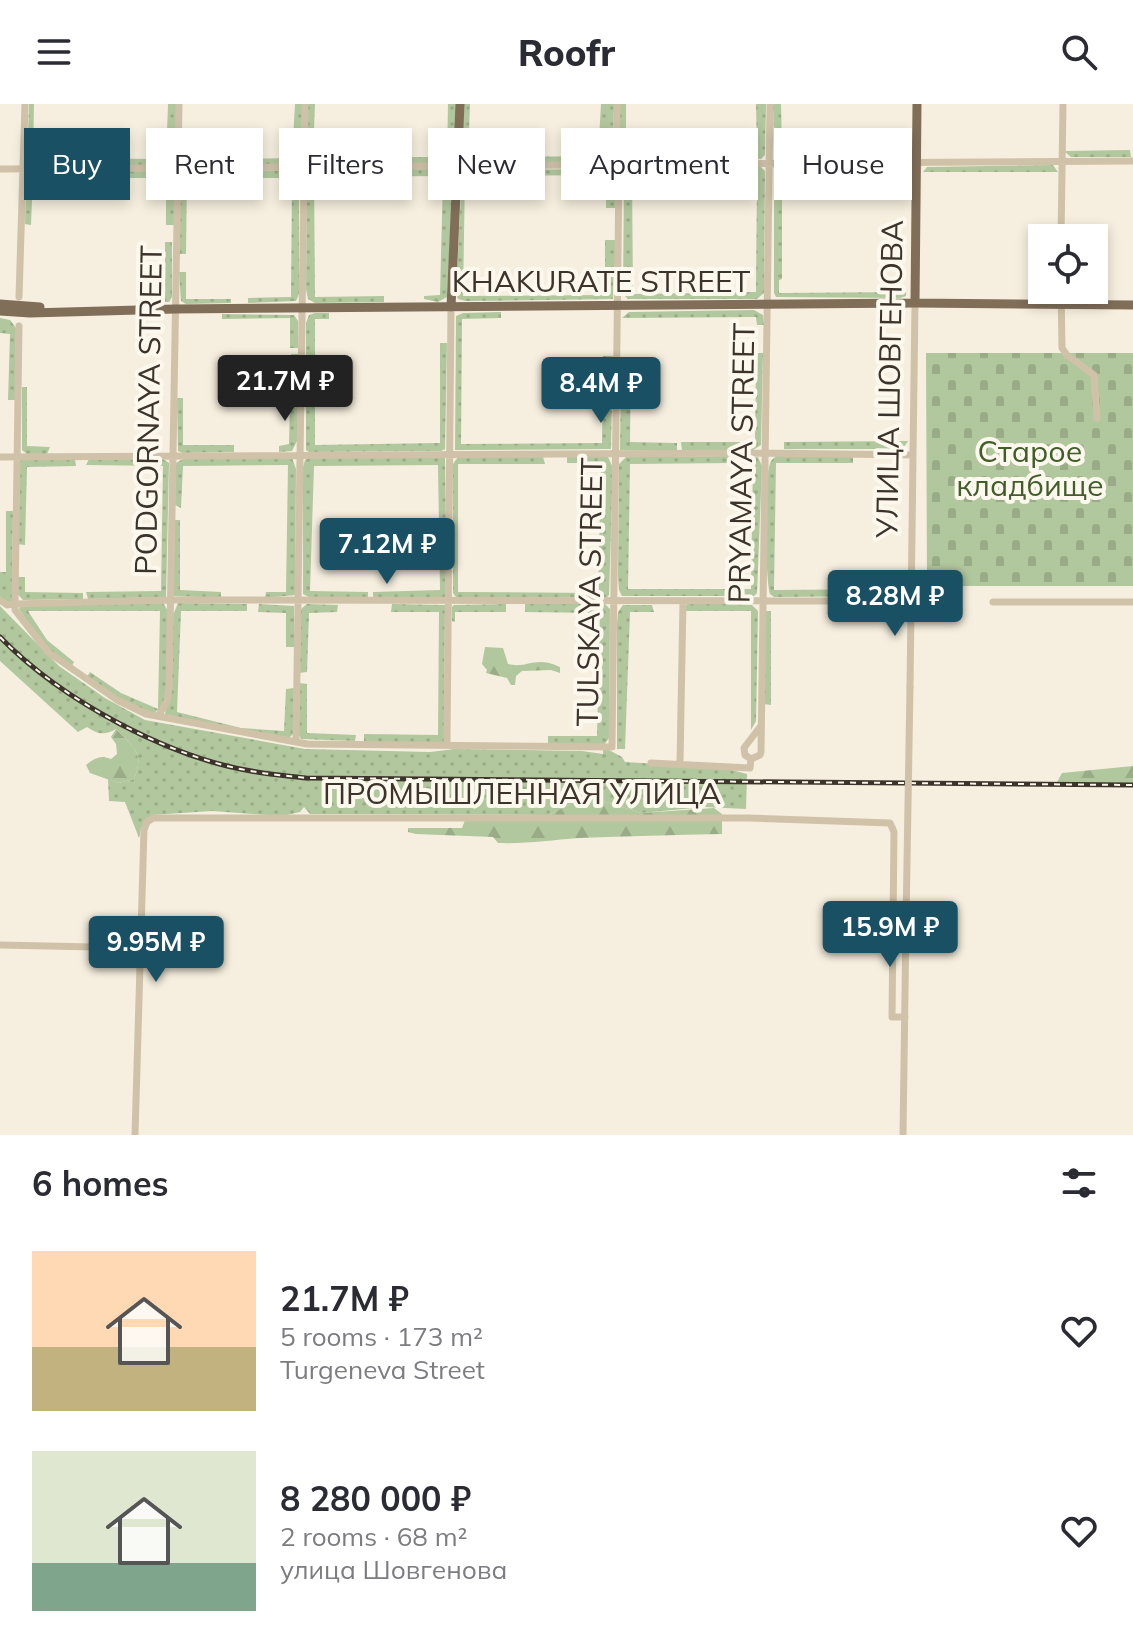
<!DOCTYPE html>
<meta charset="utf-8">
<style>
:root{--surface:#fff;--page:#f2f2f3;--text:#2b2b33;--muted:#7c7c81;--accent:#1a5063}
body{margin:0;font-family:Mulish,sans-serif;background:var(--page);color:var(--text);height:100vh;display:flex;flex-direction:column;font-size:30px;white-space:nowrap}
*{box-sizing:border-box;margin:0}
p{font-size:26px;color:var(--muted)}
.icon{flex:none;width:44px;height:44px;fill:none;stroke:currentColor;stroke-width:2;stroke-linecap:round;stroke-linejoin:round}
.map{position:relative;height:1031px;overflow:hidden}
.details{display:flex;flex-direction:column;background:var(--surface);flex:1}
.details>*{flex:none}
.top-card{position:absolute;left:24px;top:24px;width:1086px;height:72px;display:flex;gap:16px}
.fabs{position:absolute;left:1028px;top:120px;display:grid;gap:16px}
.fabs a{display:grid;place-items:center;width:80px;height:80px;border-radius:0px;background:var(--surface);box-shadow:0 4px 12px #0003;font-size:40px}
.price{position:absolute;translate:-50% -68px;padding:0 18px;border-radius:8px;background:var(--accent);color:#fff;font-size:26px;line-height:52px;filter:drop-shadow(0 2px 4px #0008)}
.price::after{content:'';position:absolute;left:50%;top:48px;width:24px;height:18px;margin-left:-12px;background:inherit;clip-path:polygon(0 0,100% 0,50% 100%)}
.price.selected{background:#222;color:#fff}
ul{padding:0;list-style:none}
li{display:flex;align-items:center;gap:24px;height:200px;padding:0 32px}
li span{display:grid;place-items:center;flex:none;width:224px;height:160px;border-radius:0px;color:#555}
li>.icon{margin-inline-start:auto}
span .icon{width:96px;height:96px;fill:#fffc;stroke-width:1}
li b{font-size:34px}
h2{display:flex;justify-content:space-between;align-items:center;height:96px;padding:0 32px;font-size:34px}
.pill{padding:0 28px;border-radius:0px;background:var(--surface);box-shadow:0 4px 12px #0003;font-size:28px;line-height:72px}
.pill.selected{background:var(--accent);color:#fff}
header{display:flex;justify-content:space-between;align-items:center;height:104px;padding:0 32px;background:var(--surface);font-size:36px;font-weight:800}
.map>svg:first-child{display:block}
</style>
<header><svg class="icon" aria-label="menu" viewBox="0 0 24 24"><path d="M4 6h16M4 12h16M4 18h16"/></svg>Roofr<svg class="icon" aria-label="search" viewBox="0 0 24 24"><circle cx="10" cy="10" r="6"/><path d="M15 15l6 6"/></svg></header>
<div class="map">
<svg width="1133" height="1031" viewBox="0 0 1133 1031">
<defs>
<pattern id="grass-dots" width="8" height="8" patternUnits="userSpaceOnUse" patternTransform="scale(2)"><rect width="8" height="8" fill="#b1c79d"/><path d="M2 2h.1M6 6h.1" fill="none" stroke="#99ab87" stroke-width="1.8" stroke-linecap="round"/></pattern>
<pattern id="forest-firs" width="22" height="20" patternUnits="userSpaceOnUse" patternTransform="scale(2)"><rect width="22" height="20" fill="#b1c79d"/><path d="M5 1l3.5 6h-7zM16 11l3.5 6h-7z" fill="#99ab87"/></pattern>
<pattern id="cemetery-stones" width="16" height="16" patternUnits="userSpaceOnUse" patternTransform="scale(2)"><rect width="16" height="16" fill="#b1c79d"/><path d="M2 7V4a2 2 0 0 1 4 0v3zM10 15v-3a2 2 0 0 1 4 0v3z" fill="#99ab87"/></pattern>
</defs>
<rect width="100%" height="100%" fill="#f6efdf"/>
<!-- grass -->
<path fill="url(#grass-dots)" d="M29 0H34L33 54 166 55 168 0H177L175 58 173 61 29 62 27 58Z
M295 0H303L299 60 184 62 181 59 180 43H187V56L292 54Z
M308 0H315L313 53H447L448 0H457L455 54 452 59 308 60 306 56Z
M463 0H470L468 53H500V59H470L462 55Z
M601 0H614L612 58 504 60V53L598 52Z
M619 0H626V50L757 48 756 0H766L765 51 761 55 623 58 620 57Z
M773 0H781L782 48 858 49V56L779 55 774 44Z
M1130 46 1131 53H1071L1064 47Z
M1053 61 1058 68H923L927 63Z
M697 62 698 69H632L633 190 756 188 757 68H702V62L761 63 765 67 764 189 757 195H628L623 190 624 66Z
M778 63H904L909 68 782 69V175L779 176V189L906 188V192L900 194 776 193 774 189V73Z
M443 65 449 66 453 72 447 193 438 198 424 195V192L440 191 443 72 314 73 315 193 384 192V198L315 199 308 195 306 185 307 69 314 66Z
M609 65 616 69V104H606V71L465 72 463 192 605 191V136H616L613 195 466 197 458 195 456 189 462 69 468 66Z
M292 66 299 71V190L296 197 248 199V194L291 193 292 74H187L186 150H179L180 74 184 68Z
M166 67 171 69 174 73V121H166V74H33L31 121 25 120 26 73 30 68Z
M165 138H172V193L169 198H165Z
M179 168H186V195H231V199L186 200 181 197Z
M754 206 763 211 764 221H757L756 213 622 214 629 208Z
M501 208V214L462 215 461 340 602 339 603 252H613L611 345 455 346 456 212 463 209Z
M315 209H329V215H315V341L440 339V239H447L445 345 441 347 309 348 306 346V219L309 211Z
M222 210 294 211 298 217V244H290V214L222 215Z
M0 214 10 216 16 224 15 296H8L10 230 0 229Z
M756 249H763L761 341 753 346H682L681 338H755Z
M291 250H299L297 337 292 347 279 348V342L289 340Z
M621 253H631L630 338 677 339V347L620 346Z
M22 283H27V342L50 343 47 350H27L22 346Z
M177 294H183V341H234V348L183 349 178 347Z
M908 337 904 343 898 345H784V338Z
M735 352V359L630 360 628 485H751L753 353H758L762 362 757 489 754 492H622L619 486 618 471 619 360 626 353Z
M776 352 853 353V359H776L774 486 899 485 896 492 774 493 770 490C765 473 765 381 769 363 771 356 771 357 776 352Z
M309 353 445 354 447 486 445 493H373V488L440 486 438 361 314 362 310 487 368 488V493H309L303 490V363L305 356Z
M458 353H543L545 360H458V488L598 489 601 359H567V353H608L613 364 609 491 606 494 456 493 453 489V360Z
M292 354 296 365 295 491 265 494 266 488H286L288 361 183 362 181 404 175 401 176 359 183 355Z
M24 355H75L76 362 27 363 25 441 17 440 19 357Z
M89 355H163L169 359 166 493 88 495 86 488 161 487 163 362 86 361Z
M6 407H13L12 498 8 499 0 493V468H6Z
M174 416H180V486L221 488V494L173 492Z
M16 473H25V488L83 489V495L23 496 16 488Z
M163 499 168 507 167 588C165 596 162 606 153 609L118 595 86 574 90 568 121 589 158 605 160 507H28L47 536 74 558 71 564 45 542 19 505 21 501Z
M178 499 247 500V507H181L177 608 241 624 284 627 286 585 294 584 293 630 289 634 165 612 173 511Z
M259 500 294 502V543H286V509L258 508Z
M307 500 338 501 337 508 309 509 307 568 299 569 301 505Z
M392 500 445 501 444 638 364 639V630L438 631 439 508H391Z
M506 500V508H455V518L452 517V503L454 501Z
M525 500H605L610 505 609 634 604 641 548 639V632H597L600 509 525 508Z
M687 500H751L758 507 756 617 751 626V507H684Z
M623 501H652L654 508H630L625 645H617V520L618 508Z
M0 502 59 562 105 594 145 616 305 645 430 648 455 645 582 647 603 650V646L607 645 622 653 625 658 724 664 747 670 746 705 705 703 641 709 587 692 548 711 331 710H310L304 703 300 708 282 712 212 707 152 711 141 724 139 734 125 698 109 697 108 675 118 679 134 675C145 648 133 643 116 625 104 632 98 630 87 623L78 628 0 557Z
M766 507H771V601L764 600Z
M299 579 307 580V629L356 631 355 637 301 635 298 629Z"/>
<!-- forest -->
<path fill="url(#forest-firs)" d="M485 543 503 544 508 560C528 565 534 551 560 563V569L551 566 522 567 516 572 515 581H511L507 574 486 569 487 566 482 560Z
M116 625C133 643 145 648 134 675L118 679 90 669 86 661C94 654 101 651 111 655L117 650 116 640 111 633Z
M1133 662V679L1057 678 1062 669Z
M587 692 641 709 714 704 722 710V730C674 731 626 732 579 734 551 736 526 740 498 739L493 733 416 730 408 728V724H462L467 711H548Z"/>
<!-- cemetery -->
<path fill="url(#cemetery-stones)" d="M926 249H1133V482H927Z"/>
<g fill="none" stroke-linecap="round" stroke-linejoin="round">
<!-- minor -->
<path stroke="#d0c2a9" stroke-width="7" d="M0 65 1133 57
M1061 134 1063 0
M1061 186 1062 244 1067 251 1094 271 1097 314
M19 193 25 0
M19 222 15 500 170 496 897 497
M0 353 765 349 913 351
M0 496 7 501 15 500V506L48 548 117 596 146 610 307 640 612 643 619 68 616 62 617 0
M993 498H1133
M910 583 915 199
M159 611 167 597 169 585 179 0
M296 638 305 0
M447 640 451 203
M751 655 760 651 761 648 770 0
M751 655 745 651 744 644 760 623
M651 659 750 664 751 655
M680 659 683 497
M0 841 141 844
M135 1031 144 726 147 718 153 714H748L890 719 894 728 892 913H905
M903 1031 906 818"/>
<!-- major -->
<path stroke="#806e59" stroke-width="9" d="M915 199 917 0
M0 200 40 203
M451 203 460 0
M0 207 30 209 175 205 915 199 1133 201"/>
<!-- rail casing -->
<g stroke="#3c332a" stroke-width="5">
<path id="rail" d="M0 533C61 596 170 655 257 668 273 671 290 672 306 674L1133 681"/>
</g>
<!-- rail -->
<use href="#rail" stroke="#fcf8ed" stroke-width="2" stroke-dasharray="6" stroke-linecap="butt"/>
<!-- minor-bridge -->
<path stroke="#d0c2a9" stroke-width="7" d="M906 818 910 583"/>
</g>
<g text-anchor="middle" stroke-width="8" stroke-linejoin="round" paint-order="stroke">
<!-- street labels -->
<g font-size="30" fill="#3c332a" stroke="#fcf8ed">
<text x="601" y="188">KHAKURATE STREET</text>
<text transform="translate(890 275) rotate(-89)" y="10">УЛИЦА ШОВГЕНОВА</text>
<text transform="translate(149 306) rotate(-89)" y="10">PODGORNAYA STREET</text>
<text transform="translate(742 359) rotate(-89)" y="10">PRYAMAYA STREET</text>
<text transform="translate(590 488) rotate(-89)" y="10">TULSKAYA STREET</text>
<text x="522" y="700">ПРОМЫШЛЕННАЯ УЛИЦА</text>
</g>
<!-- park labels -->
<g font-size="30" fill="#415d2a" stroke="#fcf8ed">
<text x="1030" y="358">Старое<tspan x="1030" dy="34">кладбище</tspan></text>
</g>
</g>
</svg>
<div class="fabs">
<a><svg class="icon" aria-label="locate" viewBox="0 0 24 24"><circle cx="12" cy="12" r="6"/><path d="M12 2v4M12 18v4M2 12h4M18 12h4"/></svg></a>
</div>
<b class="price selected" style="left:285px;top:319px">21.7M ₽</b>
<b class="price" style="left:601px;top:321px">8.4M ₽</b>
<b class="price" style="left:387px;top:482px">7.12M ₽</b>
<b class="price" style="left:895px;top:534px">8.28M ₽</b>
<b class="price" style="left:890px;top:865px">15.9M ₽</b>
<b class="price" style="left:156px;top:880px">9.95M ₽</b>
<div class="top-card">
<a class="pill selected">Buy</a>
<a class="pill">Rent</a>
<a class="pill">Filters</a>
<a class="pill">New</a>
<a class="pill">Apartment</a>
<a class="pill">House</a>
</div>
</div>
<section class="details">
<h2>6 homes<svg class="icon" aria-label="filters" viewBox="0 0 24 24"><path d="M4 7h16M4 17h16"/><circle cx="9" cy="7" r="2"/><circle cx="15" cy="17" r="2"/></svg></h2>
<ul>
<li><span style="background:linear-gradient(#ffd9b3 60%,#c2b280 0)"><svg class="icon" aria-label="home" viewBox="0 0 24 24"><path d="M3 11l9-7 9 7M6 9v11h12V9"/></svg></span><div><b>21.7M ₽</b><p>5 rooms · 173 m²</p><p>Turgeneva Street</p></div><svg class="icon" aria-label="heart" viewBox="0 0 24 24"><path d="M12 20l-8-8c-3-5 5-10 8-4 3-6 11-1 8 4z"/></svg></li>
<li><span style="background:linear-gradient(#dfe7d0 70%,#7fa58c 0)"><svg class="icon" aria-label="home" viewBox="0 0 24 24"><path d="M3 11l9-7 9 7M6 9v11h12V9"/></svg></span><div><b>8 280 000 ₽</b><p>2 rooms · 68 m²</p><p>улица Шовгенова</p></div><svg class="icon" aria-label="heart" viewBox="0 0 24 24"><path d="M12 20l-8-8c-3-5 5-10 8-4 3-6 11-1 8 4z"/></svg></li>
</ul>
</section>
